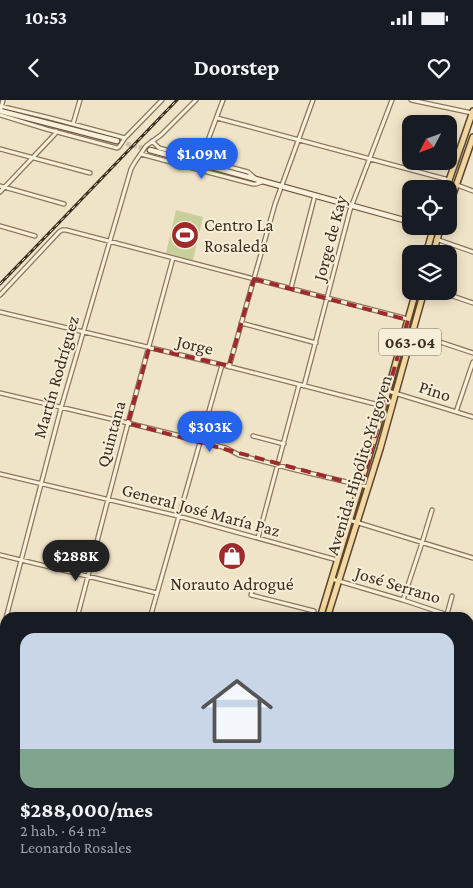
<!DOCTYPE html>
<html lang="es">
<meta charset="utf-8">
<style>
:root{--surface:#171b24;--page:#242831;--text:#f1f3f6;--muted:#9ea1a6;--accent:#2563eb}
body{margin:0;font-family:"Crimson Pro",serif;background:var(--page);color:var(--text);height:100vh;display:flex;flex-direction:column;font-size:19px;white-space:nowrap}
*{box-sizing:border-box;margin:0}
p{font-size:16px;color:var(--muted)}
.icon{flex:none;width:28px;height:28px;fill:none;stroke:currentColor;stroke-width:2;stroke-linecap:round;stroke-linejoin:round}
.map{position:relative;flex:1;overflow:hidden}
.sheet{position:absolute;left:0px;top:512px;width:474px;height:276px;display:flex;flex-direction:column;background:var(--surface);border-radius:15px 15px 0 0;box-shadow:0 2px 12px #0003}
.sheet>*{flex:none}
.needle{width:32px;rotate:229deg}
.controls{position:absolute;left:402px;top:15px;display:grid;gap:10px}
.controls a{display:grid;place-items:center;width:55px;height:55px;border-radius:10px;background:var(--surface);box-shadow:0 2px 12px #0003;font-size:25px}
.price{position:absolute;translate:-50% -42px;padding:0 11px;border-radius:18px;background:var(--accent);color:#fff;font-size:16px;line-height:32px;filter:drop-shadow(0 1px 2px #0008)}
.price::after{content:'';position:absolute;left:50%;top:30px;width:15px;height:11px;margin-left:-8px;background:inherit;clip-path:polygon(0 0,100% 0,50% 100%)}
.price.on{background:#222;color:#fff}
ul{padding:0;list-style:none}
li{display:grid;align-content:center;gap:10px;height:265px;padding:0 20px}
li span{display:grid;place-items:center;height:155px;border-radius:15px;color:#555}
li>.icon{margin-inline-start:auto}
span .icon{width:90px;height:90px;fill:#fffc;stroke-width:1}
li b{font-size:21px}
.status{display:flex;justify-content:space-between;align-items:center;height:35px;padding:0 25px;background:var(--surface);direction:ltr}
.status svg{height:14px;fill:currentColor}
header{display:flex;justify-content:space-between;align-items:center;height:65px;padding:0 20px;background:var(--surface);font-size:22px;font-weight:700}
.map>svg:first-child{display:block}
</style>
<div class="status"><b>10:53</b><svg viewBox="0 0 49 12"><path d="M0 12V9h3v3zM5 12V6h3v6zM10 12V3h3v9zM15 12V0h3v12zM26 1h20v11H26zM47 4h2v5h-2z"/></svg></div>
<header><svg class="icon" aria-label="back" viewBox="0 0 24 24"><path d="M15 5l-7 7 7 7"/></svg>Doorstep<svg class="icon" aria-label="heart" viewBox="0 0 24 24"><path d="M12 20l-8-8c-3-5 5-10 8-4 3-6 11-1 8 4z"/></svg></header>
<div class="map">
<svg width="473" height="788" viewBox="0 0 473 788">
<rect width="100%" height="100%" fill="#f0e4c8"/>
<!-- green -->
<path fill="#c9cf9b" d="M176 110 203 117 193 160 166 153Z"/>
<g fill="none" stroke-linecap="round" stroke-linejoin="round">
<!-- secondary-tunnel -->
<path stroke="#ccc0a6" stroke-width="4.5" stroke-dasharray="4.5 2" stroke-linecap="butt" d="M120 42 150 50"/>
<!-- street casing -->
<g stroke="#8d765c" stroke-width="5.5">
<path id="street" d="M411 0 472 13
M0 6 50 18 125 38
M1 8 3 0
M0 15 46 29 117 48 119 47 125 38 162 0
M217 18 449 80
M73 24 80 0
M152 41 159 48 248 72 256 79
M0 49 90 73
M141 54 211 73 253 84H256L262 82
M201 59 223 0
M457 85 473 91
M0 86 64 104
M0 92 55 34 56 31
M0 126 35 136
M436 139 473 152
M291 188 315 95
M438 191 473 203
M0 195 59 132 62 130H66L408 219
M0 212 227 266 383 306
M241 223 316 243
M413 233 473 253
M229 267 275 104 313 0
M304 286 350 110 392 0
M388 291 473 317
M0 293 128 323 201 341 226 348 239 355 296 370 368 387
M456 312 473 262
M253 336 284 344
M0 374 178 416 337 460
M349 420 473 458
M258 438 299 285
M0 455 157 493
M332 479 403 500 457 518
M252 491 251 495 314 511
M403 500 422 443 432 410
M6 518 61 308 131 69 135 62 146 46 161 35 196 0
M77 518 128 323 173 158
M150 518 222 265
M446 518 452 496
M469 521 473 523
M0 539 5 541
M0 540 5 521
M469 593 473 594
M0 670 5 671
M469 706 473 707
M265 784 278 788
M15 788 17 784
M92 788 93 784
M154 788 155 784
M360 788 362 784"/>
</g>
<!-- secondary casing -->
<g stroke="#6f573f" stroke-width="7">
<path id="secondary" d="M0 11 117 41
M150 50 411 122
M427 126 439 133
M469 733 473 720
M0 754 5 755
M114 784 130 788
M452 788 453 784"/>
</g>
<!-- primary casing -->
<g stroke="#5b4430" stroke-width="8">
<path id="primary" d="M446 89 473 11
M449 106 473 37
M426 154 434 126
M433 154 441 126
M320 518 378 326 416 191
M327 518 380 349 424 191
M236 788 237 784
M242 788 243 784"/>
</g>
<!-- street -->
<use href="#street" stroke="#faf1dc" stroke-width="3"/>
<!-- secondary -->
<use href="#secondary" stroke="#faf1dc" stroke-width="4.5"/>
<!-- primary -->
<use href="#primary" stroke="#f3d9a0" stroke-width="5"/>
<!-- rail casing -->
<g stroke="#3d2e20" stroke-width="3">
<path id="rail" d="M0 184 177 0"/>
</g>
<!-- rail -->
<use href="#rail" stroke="#f7eed8" stroke-width="1" stroke-dasharray="4" stroke-linecap="butt"/>
</g>
<!-- marked area -->
<path fill="none" stroke="#9e2a2b" stroke-width="4" stroke-dasharray="10 6" stroke-linejoin="round" d="M254 179 408 220 361 386 128 323 149 248 229 266Z"/>
<!-- icons -->
<defs>
<g id="stadium-disc" transform="scale(1.4375)"><circle r="9.5" fill="#9e2a2b" stroke="#f7eed8"/><path d="M0-5a6.5 5 0 1 0 0 10a6.5 5 0 1 0 0-10ZM-3.5-1.8h7v3.6h-7Z" fill="#fff"/></g>
<g id="shop-disc" transform="scale(1.4375)"><circle r="9.5" fill="#9e2a2b" stroke="#f7eed8"/><path d="M-5-2.5h2.3a2.7 3.5 0 0 1 5.4 0H5L5.5 6h-11ZM-1.5-2.5h3a1.5 2.3 0 0 0-3 0Z" fill="#fff"/></g>
</defs>
<g fill-rule="evenodd">
<use href="#stadium-disc" x="185" y="135"/>
<use href="#shop-disc" x="232" y="456"/>
</g>
<g text-anchor="middle" stroke-width="4" stroke-linejoin="round" paint-order="stroke">
<!-- shield labels -->
<rect fill="#f7eed8" stroke="#756857" stroke-width="1" x="379" y="228.5" width="62" height="27" rx="4"/>
<g font-size="16" font-weight="bold" fill="#3d2e20">
<text x="410" y="248">063-04</text>
</g>
<!-- poi labels -->
<g font-size="18" fill="#3d2e20" stroke="#f7eed8" text-anchor="start">
<text x="204" y="131">Centro La<tspan x="204" dy="21">Rosaleda</tspan></text>
<text x="232" y="490" text-anchor="middle">Norauto Adrogué</text>
</g>
<!-- street labels -->
<g font-size="18" fill="#3d2e20" stroke="#f7eed8">
<text transform="translate(330 138) rotate(-75)" y="6">Jorge de Kay</text>
<text transform="translate(195 245) rotate(13)" y="6">Jorge</text>
<text transform="translate(56 277) rotate(-74)" y="6">Martín Rodríguez</text>
<text transform="translate(435 291) rotate(18)" y="6">Pino</text>
<text transform="translate(111 334) rotate(-75)" y="6">Quintana</text>
<text transform="translate(359 365) rotate(-73)" y="6">Avenida Hipólito Yrigoyen</text>
<text transform="translate(201 410) rotate(15)" y="6">General José María Paz</text>
<text transform="translate(398 485) rotate(17)" y="6">José Serrano</text>
</g>
</g>
</svg>
<div class="controls">
<a><svg class="needle" viewBox="-14 -14 28 28"><path d="M0-13l5 13h-10z" fill="#e53935"/><path d="M0 13l5-13h-10z" fill="#9ea1a6"/></svg></a>
<a><svg class="icon" aria-label="locate" viewBox="0 0 24 24"><circle cx="12" cy="12" r="6"/><path d="M12 2v4M12 18v4M2 12h4M18 12h4"/></svg></a>
<a><svg class="icon" aria-label="layers" viewBox="0 0 24 24"><path d="M12 4l9 5-9 5-9-5zM3 14l9 5 9-5"/></svg></a>
</div>
<b class="price" style="left:202px;top:80px">$1.09M</b>
<b class="price" style="left:210px;top:353px">$303K</b>
<b class="price on" style="left:76px;top:482px">$288K</b>
<section class="sheet">
<ul>
<li><span style="background:linear-gradient(#c9d6e8 75%,#7fa58c 0)"><svg class="icon" aria-label="home" viewBox="0 0 24 24"><path d="M3 11l9-7 9 7M6 9v11h12V9"/></svg></span><div><b>$288,000/mes</b><p>2 hab. · 64 m²</p><p>Leonardo Rosales</p></div></li>
</ul>
</section>
</div>
